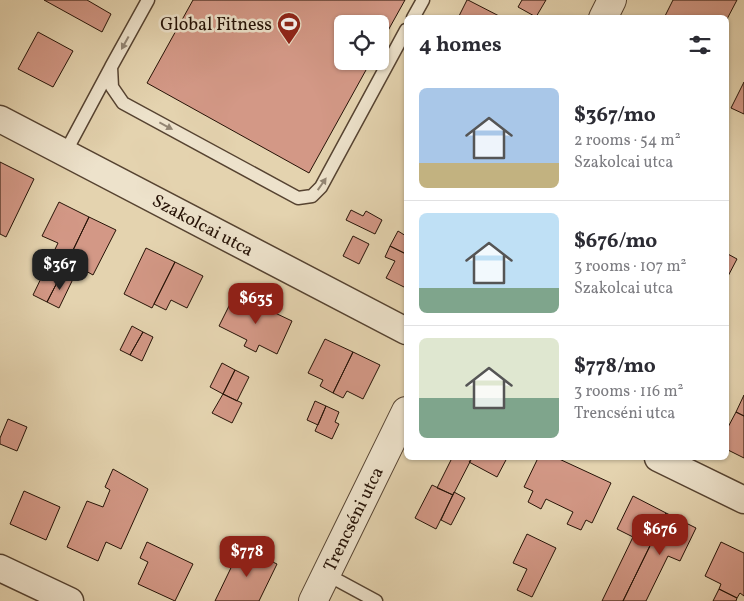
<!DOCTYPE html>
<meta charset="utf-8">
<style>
:root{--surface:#fff;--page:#f2f2f3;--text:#2b2b33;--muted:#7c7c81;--line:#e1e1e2;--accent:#8f2418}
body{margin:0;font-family:Vollkorn,serif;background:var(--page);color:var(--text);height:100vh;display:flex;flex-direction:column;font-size:19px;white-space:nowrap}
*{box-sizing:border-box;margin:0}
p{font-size:16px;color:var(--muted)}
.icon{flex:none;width:28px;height:28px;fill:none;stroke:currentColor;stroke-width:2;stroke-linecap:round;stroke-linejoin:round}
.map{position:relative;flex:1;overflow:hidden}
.side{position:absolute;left:404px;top:15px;width:325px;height:445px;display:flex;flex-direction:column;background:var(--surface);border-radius:8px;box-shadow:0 1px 4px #0004}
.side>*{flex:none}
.tools{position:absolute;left:334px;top:15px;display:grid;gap:10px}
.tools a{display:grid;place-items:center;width:55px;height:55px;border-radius:8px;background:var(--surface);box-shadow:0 1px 4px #0004;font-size:25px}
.price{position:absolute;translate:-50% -42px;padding:0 11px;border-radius:10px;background:var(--accent);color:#fff;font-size:16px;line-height:32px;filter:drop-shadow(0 1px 2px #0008)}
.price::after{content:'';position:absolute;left:50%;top:30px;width:15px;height:11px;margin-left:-8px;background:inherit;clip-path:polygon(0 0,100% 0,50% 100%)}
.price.selected{background:#222;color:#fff}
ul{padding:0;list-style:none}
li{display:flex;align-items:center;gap:15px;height:125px;padding:0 15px}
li+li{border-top:1px solid var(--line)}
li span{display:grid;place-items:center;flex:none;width:140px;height:100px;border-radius:8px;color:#555}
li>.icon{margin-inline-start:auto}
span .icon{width:60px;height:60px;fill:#fffc;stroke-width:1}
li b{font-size:21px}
h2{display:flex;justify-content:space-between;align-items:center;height:60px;padding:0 15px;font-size:21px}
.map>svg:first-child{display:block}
</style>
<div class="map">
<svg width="744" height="601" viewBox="0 0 744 601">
<rect width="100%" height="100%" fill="#e4d3af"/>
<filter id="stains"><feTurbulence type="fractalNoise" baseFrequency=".004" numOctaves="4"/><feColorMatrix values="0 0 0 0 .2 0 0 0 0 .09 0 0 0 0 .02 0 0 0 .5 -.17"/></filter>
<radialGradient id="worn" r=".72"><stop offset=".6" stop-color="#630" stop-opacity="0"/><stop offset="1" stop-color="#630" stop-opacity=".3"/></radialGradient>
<!-- building -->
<path fill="#d39886" stroke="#261307" d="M44 0H87L111 14 102 32Z
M193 0H405L380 45V24H342V61H371L309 173 147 83Z
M467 0H468L503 18H458Z
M522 0H546L536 17 518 7Z
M673 0H737L726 21V18H664Z
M38 32 73 51 53 87 18 69Z
M744 82V114L731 108Z
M0 162 34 179 6 237 0 234Z
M59 202 89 217 62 273 47 266 58 243 42 236Z
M351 210 363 216 366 211 382 220 375 234 346 220Z
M89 217 116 230 93 275 77 266 71 278 62 273Z
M398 231 406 236V254L390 246Z
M353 236 369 244 359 264 343 256Z
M390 246 406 254V288L386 278 395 261 385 257Z
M146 248 175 262 152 308 124 294Z
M726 253 737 259 726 280Z
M175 262 203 276 187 308 171 300 166 310 154 304Z
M47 266 62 273 47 302 33 295Z
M62 273 73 279 59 308 47 302Z
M235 294 292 321 277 354 259 345 256 352 244 346 247 340 219 326Z
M132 326 143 332 130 355 120 350Z
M143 332 153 337 142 361 130 355Z
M325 339 353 352 333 393 320 386 323 380 308 373Z
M353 352 380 365 363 399 347 391 343 398 333 393Z
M222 363 235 370 223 394 210 387Z
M235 370 249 377 237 401 223 394Z
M223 394 242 403 232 423 212 413Z
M744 395V416L736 412Z
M315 401 326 406 318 425 307 420Z
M326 406 339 412 335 422 339 424 332 439 315 431Z
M736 412 744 416V458L726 449V431Z
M8 419 27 427 17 451 0 444V438Z
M452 458H472L453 495 437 488Z
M472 458H507L497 477 469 462Z
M538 458H557L611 483 592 523 586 520 581 530 567 524 573 512 546 499 541 509 528 502 533 491 524 487Z
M113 469 148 489 121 549 106 542 98 561 67 547 87 501 103 507 110 490 105 487Z
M432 485 453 495 436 529 415 518Z
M24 491 60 507 46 540 10 524Z
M454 492 465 498 451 525 441 520Z
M633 496 666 513 623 601H602L633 537 617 529Z
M666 513 696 528 680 561 668 556 646 601H623Z
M527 534 556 548 532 597 517 590 527 569 513 563Z
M147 542 193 564 175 601 138 584 148 562 140 558Z
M721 542 744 553V596L740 593 737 598 719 589 721 584 705 576Z
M241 547 277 564 259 601H215Z
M719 589 737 598 736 601H713Z"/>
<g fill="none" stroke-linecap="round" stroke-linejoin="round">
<!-- service casing -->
<g stroke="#564331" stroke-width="15">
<path id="service" d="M148 0 111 67 112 87 123 103 298 198 312 196 321 187 406 30
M413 18 423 0
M65 153 111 67
M326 574 376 601"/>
</g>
<!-- minor casing -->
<g stroke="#564331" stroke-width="29">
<path id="minor" d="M0 119 406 331
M658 458 744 500
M0 568 70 601"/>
</g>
<!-- tertiary casing -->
<g stroke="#564331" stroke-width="30">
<path id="tertiary" d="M603 18 612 0
M313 601 406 411"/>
</g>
<!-- service -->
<use href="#service" stroke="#ede2cb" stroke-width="12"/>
<!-- minor -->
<use href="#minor" stroke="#ede2cb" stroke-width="26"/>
<!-- tertiary -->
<use href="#tertiary" stroke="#ede2cb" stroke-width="28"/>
</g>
<!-- one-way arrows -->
<defs><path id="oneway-solid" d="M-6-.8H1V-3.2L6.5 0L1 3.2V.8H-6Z" transform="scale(1.25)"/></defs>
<g fill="#938573">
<use href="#oneway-solid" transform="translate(125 43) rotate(119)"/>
<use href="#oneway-solid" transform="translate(166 126) rotate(28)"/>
<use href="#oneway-solid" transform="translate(322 184) rotate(-55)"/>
</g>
<!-- icons -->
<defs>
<g id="stadium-pin" transform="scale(1.25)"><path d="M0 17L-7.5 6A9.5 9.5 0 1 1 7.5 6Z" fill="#8f2418" stroke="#ede2cb"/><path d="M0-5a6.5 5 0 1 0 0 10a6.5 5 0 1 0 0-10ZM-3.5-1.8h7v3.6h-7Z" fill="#fff"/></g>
</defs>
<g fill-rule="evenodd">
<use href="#stadium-pin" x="289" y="24"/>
</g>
<g text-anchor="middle" stroke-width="5" stroke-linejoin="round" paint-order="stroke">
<!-- poi labels -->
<g font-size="18" fill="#261307" stroke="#ede2cb" text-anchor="end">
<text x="272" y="30">Global Fitness</text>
</g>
<!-- street labels -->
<g font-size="18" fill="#261307" stroke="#ede2cb">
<text transform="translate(203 225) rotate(28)" y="6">Szakolcai utca</text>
<text transform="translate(353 519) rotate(-64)" y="6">Trencséni utca</text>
</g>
</g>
<rect width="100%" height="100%" filter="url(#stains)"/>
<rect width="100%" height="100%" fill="url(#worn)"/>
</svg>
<div class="tools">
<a><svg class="icon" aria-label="locate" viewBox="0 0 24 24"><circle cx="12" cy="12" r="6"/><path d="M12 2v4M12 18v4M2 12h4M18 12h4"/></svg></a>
</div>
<b class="price selected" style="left:60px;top:291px">$367</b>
<b class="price" style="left:256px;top:325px">$635</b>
<b class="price" style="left:660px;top:556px">$676</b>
<b class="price" style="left:247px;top:578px">$778</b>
<section class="side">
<h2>4 homes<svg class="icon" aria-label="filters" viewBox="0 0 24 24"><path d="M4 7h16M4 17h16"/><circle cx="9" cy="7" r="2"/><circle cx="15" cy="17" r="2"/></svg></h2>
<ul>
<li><span style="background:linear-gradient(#a9c7e8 75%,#c2b280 0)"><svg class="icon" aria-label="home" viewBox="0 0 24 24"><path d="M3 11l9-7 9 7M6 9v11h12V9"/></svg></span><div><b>$367/mo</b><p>2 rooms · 54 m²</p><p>Szakolcai utca</p></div></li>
<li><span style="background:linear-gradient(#bfe0f5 75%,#7fa58c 0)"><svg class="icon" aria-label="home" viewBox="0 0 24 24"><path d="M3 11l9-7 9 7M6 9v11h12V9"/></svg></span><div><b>$676/mo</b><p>3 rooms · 107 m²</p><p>Szakolcai utca</p></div></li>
<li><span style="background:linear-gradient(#dfe7d0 60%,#7fa58c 0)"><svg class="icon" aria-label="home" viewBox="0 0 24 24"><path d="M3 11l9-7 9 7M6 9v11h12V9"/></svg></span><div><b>$778/mo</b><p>3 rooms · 116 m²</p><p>Trencséni utca</p></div></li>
</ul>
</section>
</div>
